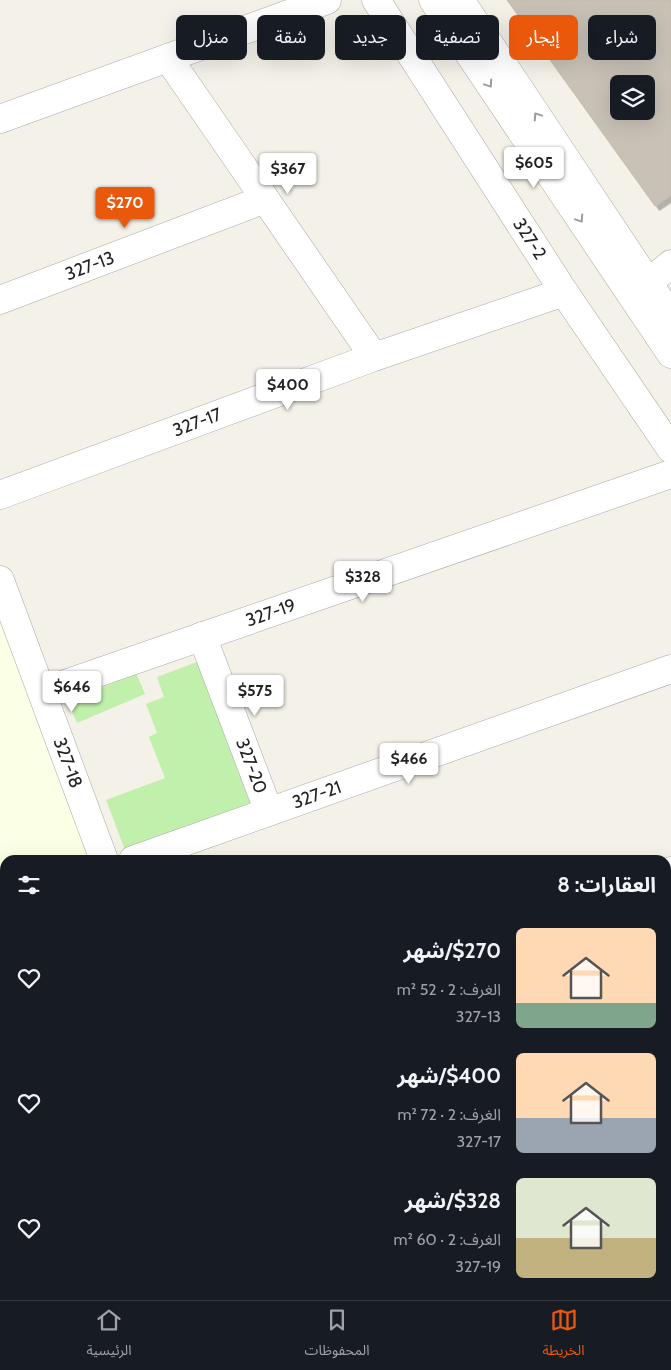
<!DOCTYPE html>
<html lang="ar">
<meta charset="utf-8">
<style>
:root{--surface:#171b24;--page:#242831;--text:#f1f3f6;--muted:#9ea1a6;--line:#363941;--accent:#ea580c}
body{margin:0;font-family:Cabin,"Noto Sans Arabic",sans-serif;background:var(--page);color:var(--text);direction:rtl;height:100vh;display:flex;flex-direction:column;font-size:19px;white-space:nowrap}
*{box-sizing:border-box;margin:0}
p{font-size:16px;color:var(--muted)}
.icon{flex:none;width:28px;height:28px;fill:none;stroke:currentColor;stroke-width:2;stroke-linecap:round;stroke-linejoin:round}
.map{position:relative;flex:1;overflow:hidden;direction:ltr}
.drawer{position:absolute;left:0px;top:855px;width:671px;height:445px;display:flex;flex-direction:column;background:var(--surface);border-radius:15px 15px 0 0;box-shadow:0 5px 20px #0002;direction:rtl}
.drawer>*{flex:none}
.top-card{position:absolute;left:15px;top:15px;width:641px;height:45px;direction:rtl;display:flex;gap:10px}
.fabs{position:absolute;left:610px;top:75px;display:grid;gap:10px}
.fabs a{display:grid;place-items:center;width:45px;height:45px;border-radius:8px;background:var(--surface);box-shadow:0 5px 20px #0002;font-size:25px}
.price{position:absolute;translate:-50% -42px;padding:0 11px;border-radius:5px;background:#fff;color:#222;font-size:16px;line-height:32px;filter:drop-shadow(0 1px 2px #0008)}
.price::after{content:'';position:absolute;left:50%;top:30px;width:15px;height:11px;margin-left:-8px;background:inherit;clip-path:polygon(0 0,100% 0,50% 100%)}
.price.selected{background:var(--accent);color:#fff}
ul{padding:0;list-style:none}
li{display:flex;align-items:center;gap:15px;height:125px;padding:0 15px}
li span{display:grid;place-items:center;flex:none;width:140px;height:100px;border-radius:8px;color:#555}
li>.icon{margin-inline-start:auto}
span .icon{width:60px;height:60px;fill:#fffc;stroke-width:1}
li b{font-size:21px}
h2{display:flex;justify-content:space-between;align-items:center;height:60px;padding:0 15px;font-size:21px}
.pill{padding:0 18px;border-radius:8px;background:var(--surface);box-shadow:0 5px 20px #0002;font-size:18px;line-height:45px}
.pill.selected{background:var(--accent);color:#fff}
.tab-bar{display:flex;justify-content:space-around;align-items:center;height:70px;border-top:1px solid var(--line);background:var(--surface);font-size:14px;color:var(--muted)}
.tab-bar a{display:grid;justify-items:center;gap:2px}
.tab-bar .selected{color:var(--accent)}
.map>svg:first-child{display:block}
</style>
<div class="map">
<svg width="671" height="1300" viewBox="0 0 671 1300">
<defs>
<filter id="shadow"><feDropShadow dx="4.5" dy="4.5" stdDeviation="0" flood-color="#0004"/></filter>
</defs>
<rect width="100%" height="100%" fill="#f3f1e8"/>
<!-- education -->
<path fill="#faffe5" d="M0 618 91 860H5V1098L0 1100Z"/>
<!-- grass -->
<path fill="#c0f0ab" d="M197 662 250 803 125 850 106 800 165 778 149 737 157 733 146 704 164 697 157 677Z
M136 673 145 694 77 723 68 702Z
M292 1295H351L354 1300H294Z"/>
<!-- building -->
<path fill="#c8c1b6" stroke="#c6bba9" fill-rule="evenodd" filter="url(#shadow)" d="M507 0H671V195L655 206ZM619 84H646V111H619Z
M5 892V931L0 933V894Z"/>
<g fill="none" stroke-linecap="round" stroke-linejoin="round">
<!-- minor casing -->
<g stroke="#a9a9a9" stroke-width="29">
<g id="minor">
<path d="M433 0 671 354"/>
<path d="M460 0 671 317"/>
<path d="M168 58 374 357"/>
<path d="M0 119 327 0"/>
<path d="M632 293 648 283 671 264"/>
<path id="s1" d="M0 300 265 199"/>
<path id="s2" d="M0 495 374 357 564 292"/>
<path id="s3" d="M0 580 104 860"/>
<path id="s4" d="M202 636 269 812"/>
<path id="s5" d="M42 692 671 474"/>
<path id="s6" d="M133 860 671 669"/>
<path d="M666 873 671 871"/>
<path d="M666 1073 671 1071"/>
<path d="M0 1124 5 1122"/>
<path d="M666 1258 671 1257"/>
<path d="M100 1295 102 1300"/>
<path d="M270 1295 272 1300"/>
<path d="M498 1295 500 1300"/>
<path d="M554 1300 568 1295"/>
</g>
</g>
<!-- tertiary casing -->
<g stroke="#a9a9a9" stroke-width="29">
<g id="tertiary">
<path id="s7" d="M376 0 564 292 671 449"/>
</g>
</g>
<!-- minor -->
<use href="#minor" stroke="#fff" stroke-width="28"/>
<!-- tertiary -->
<use href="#tertiary" stroke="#fff" stroke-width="28"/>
</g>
<!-- one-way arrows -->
<defs><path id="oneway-chevron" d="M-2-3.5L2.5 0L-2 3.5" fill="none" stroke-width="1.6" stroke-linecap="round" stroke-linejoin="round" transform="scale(1.25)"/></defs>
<g stroke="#9c9c9c">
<use href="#oneway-chevron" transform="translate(489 84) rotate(56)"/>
<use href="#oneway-chevron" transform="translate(537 116) rotate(-124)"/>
<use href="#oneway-chevron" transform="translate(580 219) rotate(56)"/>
</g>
<g text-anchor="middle" stroke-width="5" stroke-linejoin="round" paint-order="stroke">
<!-- street labels -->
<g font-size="18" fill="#222" stroke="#fff">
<text dy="6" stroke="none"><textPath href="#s7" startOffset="284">327-2</textPath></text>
<text dy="6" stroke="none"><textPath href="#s1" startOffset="96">327-13</textPath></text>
<text dy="6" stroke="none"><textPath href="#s2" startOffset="210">327-17</textPath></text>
<text dy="6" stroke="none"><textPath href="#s5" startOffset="242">327-19</textPath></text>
<text dy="6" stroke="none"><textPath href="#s3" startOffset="195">327-18</textPath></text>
<text dy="6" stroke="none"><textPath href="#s4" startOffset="139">327-20</textPath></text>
<text dy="6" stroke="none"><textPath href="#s6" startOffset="195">327-21</textPath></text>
</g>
</g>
</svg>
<div class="fabs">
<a><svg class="icon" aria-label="layers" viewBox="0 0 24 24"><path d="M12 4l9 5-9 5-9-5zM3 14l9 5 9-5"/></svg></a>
</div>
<b class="price" style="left:534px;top:189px">$605</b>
<b class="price" style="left:288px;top:195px">$367</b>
<b class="price selected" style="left:125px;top:229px">$270</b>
<b class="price" style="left:288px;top:411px">$400</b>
<b class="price" style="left:363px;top:603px">$328</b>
<b class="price" style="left:72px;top:713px">$646</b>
<b class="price" style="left:255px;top:717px">$575</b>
<b class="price" style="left:409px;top:785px">$466</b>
<div class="top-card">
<a class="pill">شراء</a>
<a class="pill selected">إيجار</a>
<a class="pill">تصفية</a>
<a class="pill">جديد</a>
<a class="pill">شقة</a>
<a class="pill">منزل</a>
</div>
<section class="drawer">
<h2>العقارات: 8<svg class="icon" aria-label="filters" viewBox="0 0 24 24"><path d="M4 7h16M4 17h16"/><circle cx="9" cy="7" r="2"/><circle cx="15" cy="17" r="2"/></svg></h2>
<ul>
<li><span style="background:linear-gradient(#ffd9b3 75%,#7fa58c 0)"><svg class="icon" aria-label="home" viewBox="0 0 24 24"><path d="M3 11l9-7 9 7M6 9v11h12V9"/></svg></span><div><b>$270/شهر</b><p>الغرف: 2 · 52 m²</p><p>327-13</p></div><svg class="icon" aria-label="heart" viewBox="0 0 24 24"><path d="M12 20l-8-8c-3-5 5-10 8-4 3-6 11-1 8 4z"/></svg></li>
<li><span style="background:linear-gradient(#ffd9b3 65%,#9aa5b1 0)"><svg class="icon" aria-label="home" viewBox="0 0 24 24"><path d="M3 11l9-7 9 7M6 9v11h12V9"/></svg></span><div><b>$400/شهر</b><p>الغرف: 2 · 72 m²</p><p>327-17</p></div><svg class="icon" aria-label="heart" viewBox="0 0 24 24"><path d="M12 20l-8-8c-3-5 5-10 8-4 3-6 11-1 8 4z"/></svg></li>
<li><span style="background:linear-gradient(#dfe7d0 60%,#c2b280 0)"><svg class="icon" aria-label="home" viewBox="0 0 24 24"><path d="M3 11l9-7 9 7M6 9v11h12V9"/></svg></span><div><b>$328/شهر</b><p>الغرف: 2 · 60 m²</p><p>327-19</p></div><svg class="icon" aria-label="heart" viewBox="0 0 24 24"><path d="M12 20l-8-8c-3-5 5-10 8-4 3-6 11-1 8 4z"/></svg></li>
</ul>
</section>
</div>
<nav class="tab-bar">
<a class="selected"><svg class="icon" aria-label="map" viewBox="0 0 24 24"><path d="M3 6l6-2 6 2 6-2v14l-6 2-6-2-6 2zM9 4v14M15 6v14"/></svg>الخريطة</a>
<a><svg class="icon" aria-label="saved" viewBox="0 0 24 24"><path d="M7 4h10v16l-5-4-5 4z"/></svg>المحفوظات</a>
<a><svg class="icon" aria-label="home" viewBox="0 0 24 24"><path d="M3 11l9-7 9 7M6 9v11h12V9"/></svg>الرئيسية</a>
</nav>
